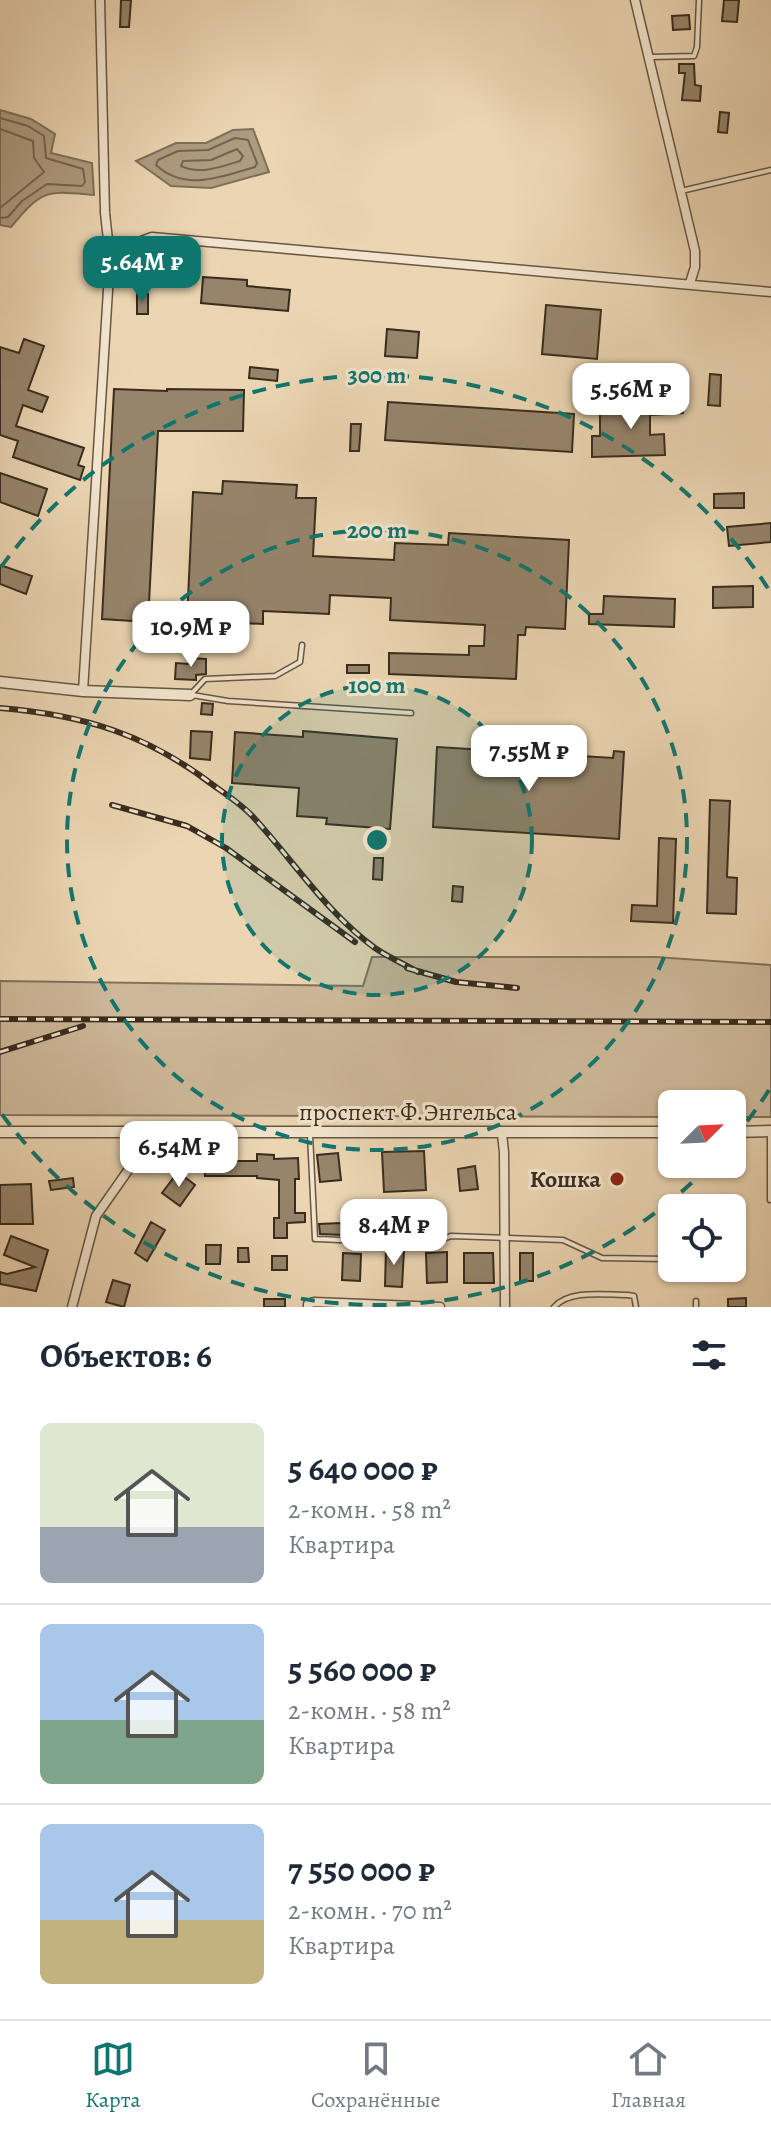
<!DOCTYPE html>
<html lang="ru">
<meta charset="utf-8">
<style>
:root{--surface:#fff;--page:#f2f2f3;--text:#1f2937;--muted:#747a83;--line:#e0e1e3;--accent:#0f766e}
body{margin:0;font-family:Alegreya,serif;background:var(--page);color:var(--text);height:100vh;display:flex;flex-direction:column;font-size:30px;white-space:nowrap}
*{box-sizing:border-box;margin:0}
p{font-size:26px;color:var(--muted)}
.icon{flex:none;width:44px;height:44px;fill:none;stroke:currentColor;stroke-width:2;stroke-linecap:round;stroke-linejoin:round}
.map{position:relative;height:1307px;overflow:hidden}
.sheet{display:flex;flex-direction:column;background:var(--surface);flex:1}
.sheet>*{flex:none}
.needle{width:52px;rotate:66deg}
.controls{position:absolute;left:658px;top:1090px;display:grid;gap:16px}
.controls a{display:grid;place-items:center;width:88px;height:88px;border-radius:12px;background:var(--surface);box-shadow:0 2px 6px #0004;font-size:40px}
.price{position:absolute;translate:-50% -68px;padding:0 18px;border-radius:16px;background:#fff;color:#222;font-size:26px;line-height:52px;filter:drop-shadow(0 2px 4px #0008)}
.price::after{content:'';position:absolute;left:50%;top:48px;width:24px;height:18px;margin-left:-12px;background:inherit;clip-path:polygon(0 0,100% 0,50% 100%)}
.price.current{background:var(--accent);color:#fff}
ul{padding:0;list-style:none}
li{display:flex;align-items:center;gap:24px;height:200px;padding:0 40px}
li+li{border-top:2px solid var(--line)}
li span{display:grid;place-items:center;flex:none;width:224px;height:160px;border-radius:12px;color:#555}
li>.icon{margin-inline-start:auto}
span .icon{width:96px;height:96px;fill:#fffc;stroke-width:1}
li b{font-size:34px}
h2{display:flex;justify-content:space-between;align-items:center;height:96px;padding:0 40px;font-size:34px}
.tabs{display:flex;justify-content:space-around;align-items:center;height:112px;border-top:2px solid var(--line);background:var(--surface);font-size:22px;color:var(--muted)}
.tabs a{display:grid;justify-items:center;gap:4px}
.tabs .current{color:var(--accent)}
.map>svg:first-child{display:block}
</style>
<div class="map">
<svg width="771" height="1307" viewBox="0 0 771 1307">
<rect width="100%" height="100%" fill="#ebd5b2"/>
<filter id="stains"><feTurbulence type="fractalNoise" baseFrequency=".0025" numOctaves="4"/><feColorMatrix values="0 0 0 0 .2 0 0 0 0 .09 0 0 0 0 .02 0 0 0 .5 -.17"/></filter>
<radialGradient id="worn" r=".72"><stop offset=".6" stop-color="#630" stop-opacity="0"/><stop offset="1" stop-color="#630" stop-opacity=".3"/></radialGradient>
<!-- green -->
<path fill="#cdb899" stroke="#83725c" stroke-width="2" d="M372 957H656L771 965V1117H732V1104H672V1117L0 1115V981L363 986Z"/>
<!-- water -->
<path fill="#ae9c80" stroke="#7f6f59" stroke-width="2" d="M0 110 31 119 55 134 51 153 92 163 94 195C47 191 43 188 11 227L0 225Z
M253 129 269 172 211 188 171 186 136 161 176 143H206L233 130Z"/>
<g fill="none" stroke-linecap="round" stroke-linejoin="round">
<!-- shore -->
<path stroke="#74644f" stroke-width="2" d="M0 118 28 126 44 136 46 158 83 169 85 182 82 186 47 184 22 201 8 217 0 218
M0 129 33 141 34 158 44 172 0 208
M235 138 248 140 257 163 255 167C221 177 185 192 156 165L158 160 178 151 208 150Z
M237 149 243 156 240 161C221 167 199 175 181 166L183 161 211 160Z"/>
</g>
<!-- building -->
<path fill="#96846b" stroke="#392c1e" stroke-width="2" d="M121 0H131L129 27H120Z
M724 0H739L737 22 722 21Z
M689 15 690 29 673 30 672 16Z
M679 64H694L695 85 701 86 700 101 682 100 685 73H679Z
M720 112 729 113 727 133 718 132Z
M203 277 247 280V286L290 290 288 311 201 303Z
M137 293 148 294V314H137Z
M546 305 601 310 597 359 542 354Z
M387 329 419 332 417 358 385 356Z
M24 339 44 346 28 390 48 397 42 412 23 405 16 426 84 448 78 465 84 467 80 480 13 457 18 441 0 435V347L19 353Z
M616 366H636L635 384 616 383Z
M250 367 278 370 277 381 249 378Z
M710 374 721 375 720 406 708 405Z
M114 389 167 391V389L244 390 243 431H158L148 622 102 619Z
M388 402 574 414 572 452 385 440Z
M683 403V413L650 415V435L664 434 665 455 592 457V436H600V407Z
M351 424H361L359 451H350Z
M0 473 47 489 38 516 0 502Z
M223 481 297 485 296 498H316L313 556 394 560 395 543 448 545 449 533 569 540 565 629 526 627 525 635H518L516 679 389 674V653L469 655V646H484L485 625 390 620 391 598 330 595 329 614 263 611V624L187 620 193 492 222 494Z
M744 493V508H714V494Z
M771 523V542L729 546 727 527Z
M0 565 32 576 26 594 0 584Z
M753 586V607L713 608V587Z
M604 596 675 599 674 627 589 624V614H603Z
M190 658 206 659V674L196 675V680L175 679 176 663 190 664Z
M347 665H369V673H347Z
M202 703 213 704 212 715 201 714Z
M191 731 212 732 210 760 190 758Z
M303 731 397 739 390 829 326 824 327 818 297 816 299 788 232 783 235 732 303 737Z
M437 747 613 758 614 751 624 752 619 839 433 827Z
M710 800 730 801 727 877 737 878 736 914 707 913Z
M659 838 676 839 673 923 631 921 632 905 657 906Z
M374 858H383L382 880 373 879Z
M453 886 463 887 462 902 452 901Z
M424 1151 426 1190 384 1192 382 1152Z
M338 1153 341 1180 320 1182 317 1155Z
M257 1154 274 1155V1159L298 1158 299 1179H295V1213H305V1222L287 1223V1238H274V1218H279V1180L257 1178V1176H205V1158L222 1157V1161H257Z
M475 1166 478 1189 460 1191 458 1169Z
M178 1172 195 1185 180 1206 162 1193Z
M73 1178 74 1187 51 1190 49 1181Z
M31 1184 33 1224H0V1185Z
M151 1222 165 1230 147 1261 135 1253Z
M341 1223 342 1235 320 1234 319 1224Z
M11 1236 48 1250 36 1291 0 1284V1272L7 1274 35 1267 4 1255Z
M206 1245H221L220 1264H206Z
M238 1248H248L249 1262H238Z
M386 1248 404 1249 402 1287 385 1286Z
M447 1252V1282L427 1283 426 1253Z
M343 1253 361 1254 360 1281 342 1280Z
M464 1253H493L494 1283H464Z
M520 1253H533V1281H520Z
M272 1256H287V1270H272Z
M113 1280 130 1285 124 1307 106 1302Z
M746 1298V1307H728V1299Z
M264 1299H285V1307H264Z"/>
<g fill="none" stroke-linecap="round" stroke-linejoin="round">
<!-- service casing -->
<g stroke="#665643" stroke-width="7">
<path id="service" d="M651 57 694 56 697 47 699 0
M681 191 771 170
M192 693 205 679 275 676 300 662 302 645
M192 695 228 701 411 713
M310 1134 315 1239C350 1239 422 1249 451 1236L563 1240 602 1258 666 1259
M770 1134V1200
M696 1301V1307
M554 1307C570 1289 605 1295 628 1295L634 1296 636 1307"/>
</g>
<!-- minor casing -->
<g stroke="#665643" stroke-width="11">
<path id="minor" d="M100 0 105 213 110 258
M635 0 695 251V267L690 283
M83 691 110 258 128 246 152 237 771 292
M502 1134 504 1152 505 1307
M72 1307 96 1216 129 1169 167 1130
M308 1307V1304L314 1302 440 1307"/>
</g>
<!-- tertiary casing -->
<g stroke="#665643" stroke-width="13">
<path id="tertiary" d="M0 682 83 691 190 695
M0 1132H672
M732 1132 771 1131"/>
</g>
<!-- service -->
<use href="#service" stroke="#f2e4cd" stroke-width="4"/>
<!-- minor -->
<use href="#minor" stroke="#f2e4cd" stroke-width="8"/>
<!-- tertiary -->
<use href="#tertiary" stroke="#f2e4cd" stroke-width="10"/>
<!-- rail casing -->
<g stroke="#392c1e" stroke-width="6">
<path id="rail" d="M0 708C84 715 146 734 213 785 227 795 244 806 255 819 295 863 327 913 375 948 388 957 404 964 418 972
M112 805 187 826 226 848 355 942
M407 968 456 982 517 988
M0 1019 771 1022
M0 1052 83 1026"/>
</g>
<!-- rail -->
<use href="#rail" stroke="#f2e4cd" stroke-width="3" stroke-dasharray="9" stroke-linecap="butt"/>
</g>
<!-- distance rings -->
<circle cx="377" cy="840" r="155" fill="#0f766e" fill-opacity=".12"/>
<g fill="none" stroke="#0f766e" stroke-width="4" stroke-dasharray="14 10">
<circle cx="377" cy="840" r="155"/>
<circle cx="377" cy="840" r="310"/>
<path d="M769 1090A465 465 0 0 1 733 1139M709 1166A465 465 0 0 1 1 1113M1 567A465 465 0 0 1 769 590"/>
</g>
<!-- markers -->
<circle fill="#8f2418" stroke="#f2e4cd" stroke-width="3" cx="617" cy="1179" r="8"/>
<g text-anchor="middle" stroke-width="6" stroke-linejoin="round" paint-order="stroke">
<!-- street labels -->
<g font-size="24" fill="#392c1e" stroke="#f2e4cd">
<text x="408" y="1120">проспект Ф.Энгельса</text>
</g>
<!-- poi labels -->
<g font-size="24" font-weight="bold" fill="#392c1e" stroke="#f2e4cd" text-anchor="end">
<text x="601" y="1187">Кошка</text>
</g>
</g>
<circle cx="377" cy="840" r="12" fill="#0f766e" stroke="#f2e4cd" stroke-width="4"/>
<g font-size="24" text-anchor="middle" font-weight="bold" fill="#0f766e" stroke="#f2e4cd" stroke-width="6" stroke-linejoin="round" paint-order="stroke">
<text x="377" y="383">300 m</text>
<text x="377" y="538">200 m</text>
<text x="377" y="693">100 m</text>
</g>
<rect width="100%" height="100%" filter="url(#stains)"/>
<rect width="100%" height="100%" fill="url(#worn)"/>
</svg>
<div class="controls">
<a><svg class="needle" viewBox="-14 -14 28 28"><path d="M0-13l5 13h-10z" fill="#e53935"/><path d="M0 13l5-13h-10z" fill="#747a83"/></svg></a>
<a><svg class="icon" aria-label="locate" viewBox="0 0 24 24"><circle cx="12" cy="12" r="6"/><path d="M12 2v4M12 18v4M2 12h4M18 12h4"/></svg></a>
</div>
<b class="price current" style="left:142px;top:304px">5.64M ₽</b>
<b class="price" style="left:631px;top:431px">5.56M ₽</b>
<b class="price" style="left:191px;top:669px">10.9M ₽</b>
<b class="price" style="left:529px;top:793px">7.55M ₽</b>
<b class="price" style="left:179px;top:1189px">6.54M ₽</b>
<b class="price" style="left:394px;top:1267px">8.4M ₽</b>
</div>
<section class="sheet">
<h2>Объектов: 6<svg class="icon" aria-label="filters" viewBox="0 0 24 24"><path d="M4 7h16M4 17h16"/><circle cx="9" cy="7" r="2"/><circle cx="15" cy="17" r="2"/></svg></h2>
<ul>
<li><span style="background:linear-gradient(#dfe7d0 65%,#9aa5b1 0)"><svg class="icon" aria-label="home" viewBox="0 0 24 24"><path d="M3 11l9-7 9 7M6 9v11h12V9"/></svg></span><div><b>5 640 000 ₽</b><p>2-комн. · 58 m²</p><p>Квартира</p></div></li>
<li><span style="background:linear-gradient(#a9c7e8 60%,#7fa58c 0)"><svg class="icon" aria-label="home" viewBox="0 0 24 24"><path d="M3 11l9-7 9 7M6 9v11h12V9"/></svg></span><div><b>5 560 000 ₽</b><p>2-комн. · 58 m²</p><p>Квартира</p></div></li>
<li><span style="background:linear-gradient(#a9c7e8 60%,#c2b280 0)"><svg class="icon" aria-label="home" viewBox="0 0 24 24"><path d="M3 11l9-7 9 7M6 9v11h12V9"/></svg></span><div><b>7 550 000 ₽</b><p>2-комн. · 70 m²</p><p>Квартира</p></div></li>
</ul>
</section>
<nav class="tabs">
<a class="current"><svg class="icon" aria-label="map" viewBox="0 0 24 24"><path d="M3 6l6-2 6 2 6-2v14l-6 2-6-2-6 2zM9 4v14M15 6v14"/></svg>Карта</a>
<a><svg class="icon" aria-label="saved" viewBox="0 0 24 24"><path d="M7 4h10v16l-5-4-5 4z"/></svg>Сохранённые</a>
<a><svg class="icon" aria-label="home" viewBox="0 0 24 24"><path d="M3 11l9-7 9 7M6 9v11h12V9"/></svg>Главная</a>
</nav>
